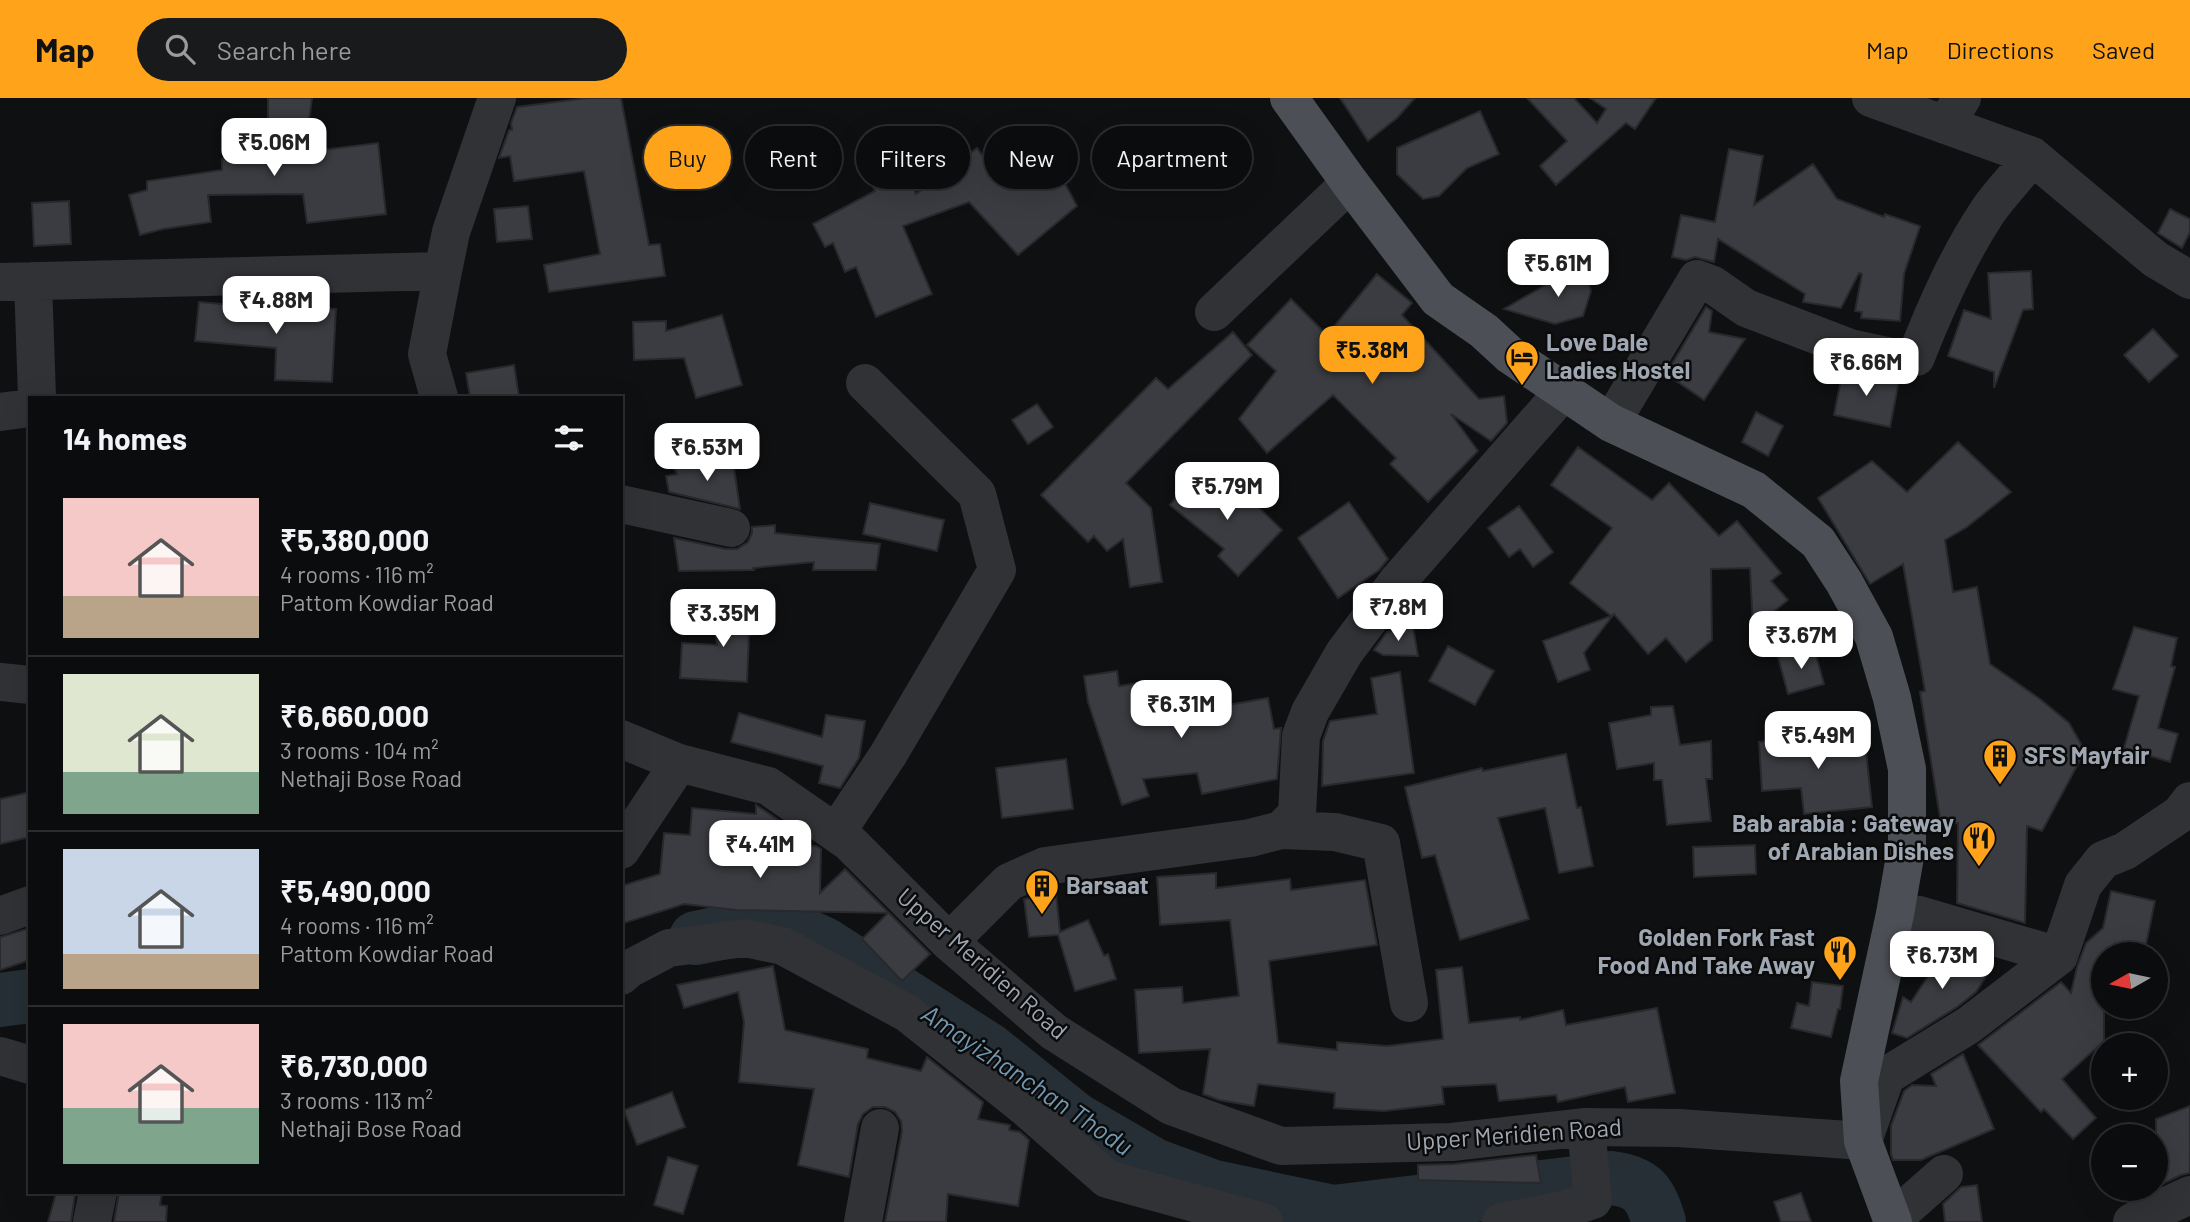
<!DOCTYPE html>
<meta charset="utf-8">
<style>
:root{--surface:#0b0c0d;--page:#191a1b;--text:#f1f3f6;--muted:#9a9b9d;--line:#2b2c2e;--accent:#ffa41a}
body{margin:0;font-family:Barlow,sans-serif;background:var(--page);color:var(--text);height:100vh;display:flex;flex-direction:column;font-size:26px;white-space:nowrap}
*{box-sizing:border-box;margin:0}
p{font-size:23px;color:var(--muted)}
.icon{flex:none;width:38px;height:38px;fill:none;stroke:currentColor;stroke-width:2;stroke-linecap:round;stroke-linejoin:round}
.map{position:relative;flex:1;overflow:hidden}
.drawer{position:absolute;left:28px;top:298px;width:595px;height:798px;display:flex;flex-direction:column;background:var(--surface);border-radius:0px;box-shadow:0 7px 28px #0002,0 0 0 2px var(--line)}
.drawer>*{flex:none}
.hud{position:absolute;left:644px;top:28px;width:665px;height:63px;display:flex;gap:14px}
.needle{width:46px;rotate:261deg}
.buttons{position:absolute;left:2091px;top:844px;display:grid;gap:14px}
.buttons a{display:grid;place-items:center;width:77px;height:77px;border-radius:50%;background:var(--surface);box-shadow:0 7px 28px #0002,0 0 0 2px var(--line);font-size:35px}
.price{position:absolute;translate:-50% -60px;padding:0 16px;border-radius:14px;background:#fff;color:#222;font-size:23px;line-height:46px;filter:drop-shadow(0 2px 4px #0008)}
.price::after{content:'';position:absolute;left:50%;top:42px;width:21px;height:16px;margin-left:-10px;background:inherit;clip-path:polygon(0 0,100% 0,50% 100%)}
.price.selected{background:var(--accent);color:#111}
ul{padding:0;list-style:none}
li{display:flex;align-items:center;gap:21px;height:175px;padding:0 35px}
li+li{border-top:2px solid var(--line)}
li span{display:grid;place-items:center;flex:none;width:196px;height:140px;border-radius:0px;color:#555}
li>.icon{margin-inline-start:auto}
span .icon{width:84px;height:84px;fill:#fffc;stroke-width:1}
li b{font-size:30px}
h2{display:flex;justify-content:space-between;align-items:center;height:84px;padding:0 35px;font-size:30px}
.pill{padding:0 24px;border-radius:32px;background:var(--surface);box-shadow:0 7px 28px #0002,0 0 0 2px var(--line);font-size:24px;line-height:63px}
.pill.selected{background:var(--accent);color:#111}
header{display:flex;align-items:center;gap:42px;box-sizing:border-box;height:98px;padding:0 35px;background:var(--accent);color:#111}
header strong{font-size:33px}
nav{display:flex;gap:38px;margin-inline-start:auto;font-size:24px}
.search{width:490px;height:63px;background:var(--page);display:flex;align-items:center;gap:18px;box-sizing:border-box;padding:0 24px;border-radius:38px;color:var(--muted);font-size:26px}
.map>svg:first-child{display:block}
</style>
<header>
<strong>Map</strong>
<div class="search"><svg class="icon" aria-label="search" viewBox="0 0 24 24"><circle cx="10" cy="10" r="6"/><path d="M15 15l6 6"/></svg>Search here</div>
<nav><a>Map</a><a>Directions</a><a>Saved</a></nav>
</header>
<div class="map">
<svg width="2190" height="1124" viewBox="0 0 2190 1124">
<rect width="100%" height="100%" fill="#0f1011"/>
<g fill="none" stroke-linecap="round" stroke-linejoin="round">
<!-- river -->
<path stroke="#252f35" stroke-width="54" d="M696 840 775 824 824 846 989 952 1075 1021 1154 1067 1214 1089 1333 1114 1575 1085
M0 902 30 898
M1611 1080C1643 1084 1650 1095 1659 1124"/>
</g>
<!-- building -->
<path fill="#3a3c41" stroke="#29292d" stroke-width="2" d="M268 0H312L305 54 378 45 386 116 307 125 303 96 208 97 211 124 163 131 140 137 129 97 147 92V83L222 72V61L268 60Z
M587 0H621L649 147 660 146 665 178 549 194 544 167 600 156 584 73 514 83 510 58 499 60 509 32H512L511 25 517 9Z
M1340 0H1415L1397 20 1368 43Z
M1527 0H1574L1597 25 1606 11 1590 0H1656L1635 31 1626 25 1556 87 1540 68 1567 43Z
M1480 13 1499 56 1467 70 1439 98 1423 101 1397 76V50Z
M691 29 699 52 676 60 667 38Z
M892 39 916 96 977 50 988 65 1008 47 1024 46 1040 48 1062 80 1077 108 1018 157 969 104 903 128 932 196 876 219 856 169 845 174 833 145 825 149 813 126 875 93 858 53Z
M1729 51 1763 58 1754 107 1813 66 1837 101 1884 119 1885 116 1920 128 1904 176 1900 223 1861 220 1862 214 1855 213 1862 176 1859 175 1841 210 1803 204 1805 196 1718 141 1714 164 1695 159 1686 162 1672 159 1681 117 1715 124Z
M69 103 71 146 34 148 32 105Z
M528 108 532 141 497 144 494 111Z
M2170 111 2190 121V134L2182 150 2158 135Z
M1583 165 1591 193 1583 218 1555 226 1504 211Z
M2031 173 2033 211 2023 212 1994 290V274L1948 258 1964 212 1991 221 1988 175Z
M1377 176 1412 205 1402 217 1479 301 1504 298 1507 325 1491 343 1451 316 1478 353 1428 404 1390 366 1396 360 1333 297 1267 355 1239 321 1276 273 1247 247 1291 201 1327 237Z
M199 204 277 211V208L336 211 332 284 275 282 276 250 195 243Z
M1706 209 1712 213 1709 234 1745 241 1704 302 1666 276Z
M722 217 742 287 696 300 684 260 634 262 633 224 666 223V233Z
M2153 231 2178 258 2149 284 2124 257Z
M1233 234 1252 257 1126 385 1151 410 1162 484 1130 489 1123 441 1107 453 1094 438 1088 444 1041 397 1156 280 1168 291Z
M514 267 519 299H470L466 275Z
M1843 271 1899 283 1890 329 1834 317Z
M1037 306 1053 329 1028 346 1012 322Z
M1756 314 1783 328 1768 358 1742 344Z
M1958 344 2011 394 1967 429 1945 442 1953 494 1977 489 1990 566 2040 601 2069 625 2085 653 2042 733 2027 728 2025 825 1957 805 1958 725 1941 726 1920 594 1925 593 1903 466 1870 486 1818 400 1872 363 1907 394Z
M1578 349 1652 402 1669 385 1719 438 1737 423 1781 475 1771 483 1788 502 1753 531 1750 470 1711 471 1712 542 1686 564 1666 540 1648 556 1614 516 1584 555 1590 572 1558 584 1543 543 1611 518 1570 485 1612 430 1551 387Z
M733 363 740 411 669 394 666 378 677 376 674 370Z
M1196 374 1238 407 1247 398 1282 432 1238 478 1218 458 1224 451 1170 407Z
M1349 404 1388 461 1379 472 1338 500 1298 440Z
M870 405 944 422 937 453 863 436Z
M1519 408 1553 454 1533 469 1520 451 1509 459 1488 430Z
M775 427V435L880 446 876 472H813L814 464 753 470 754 472 679 473 674 440 726 451H737L748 444 752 435V429Z
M758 511 761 535 749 537 747 584 680 580 682 545 717 547 713 516Z
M1413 529 1418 558 1383 557 1374 552 1387 534Z
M2134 529 2177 540 2171 568 2175 569 2158 630 2178 636 2170 664 2124 650 2139 598 2113 591Z
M1448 548 1494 573 1475 607 1429 583Z
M1814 550 1824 586 1788 596 1778 559Z
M1117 573 1119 588 1144 584 1149 621 1268 600 1274 631 1281 630 1277 681 1202 696 1197 675 1143 681 1149 698 1122 707 1088 604 1084 578Z
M1400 574 1414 675 1322 688 1323 643 1330 623 1377 616 1371 580Z
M1673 608 1680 647 1711 643 1712 681H1706L1711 723 1667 727 1662 682H1654V665L1617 671 1609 625 1651 617V609Z
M739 615 822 639 826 617 865 623 859 660 840 690 819 685 823 668 731 644Z
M1846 629 1849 654 1866 653 1872 709 1804 716 1801 690 1762 693 1759 644 1800 641 1798 634Z
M1566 656 1577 710 1581 709 1593 768 1559 775 1545 710 1498 720 1529 821 1460 842 1435 757 1422 760 1405 689 1482 670 1483 673Z
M1066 661 1073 711 1002 720 996 670Z
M30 694V739L0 746V701Z
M756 707 808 742V748H816L821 751 820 795 845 771 930 856 902 883 862 841 888 815 736 812 684 806 621 826V788L660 776 664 735 690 737 692 710 756 716Z
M1755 747 1756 776 1694 779 1693 749Z
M1216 775V790L1290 781 1291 792 1365 782 1377 847 1269 863 1278 945 1337 952V944L1387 948 1443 941 1436 872 1462 869 1469 925 1520 919V922L1563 912 1566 927 1657 910 1675 995 1628 1004 1625 989 1558 1004 1556 997 1499 1003 1496 986 1442 989 1444 1006 1384 1013 1334 1010 1335 995 1258 986 1254 1008 1219 1002 1203 996 1210 951 1139 955 1135 892 1182 889 1183 905 1239 898 1230 822 1160 827 1157 779Z
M2111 793 2155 803 2144 856H2104V943L2062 981 2096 1020 2073 1041 2044 1011 2041 1014 1978 947 2061 884 2071 895 2077 869 2086 845 2103 830Z
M1056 796 1060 834 1088 822 1104 858 1108 856 1116 881 1075 893 1058 837 1029 839 1024 801Z
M30 830V862L0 872V839Z
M1948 848 1969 855 1992 869 1976 894 1957 909 1907 940 1892 935 1903 899 1911 904Z
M773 868 785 932 868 951 867 960 921 973 927 959 983 1004 978 1021 1010 1027 1009 1032 1020 1034 1029 1042 1018 1108 948 1096 946 1124H885L902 1033 901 1023 895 1014 885 1009H873L863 1016 858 1026 849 1079 798 1067 814 991 739 984 744 924 738 894 684 910 677 887Z
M1812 884 1843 888 1840 911H1838L1831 939 1791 930 1797 905 1809 908Z
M1963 956 1994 1031 1921 1062H1893L1891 1056V1028L1904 993 1912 987 1936 988 1931 976Z
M672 994 685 1029 637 1047 624 1012Z
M2190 1008V1075L2181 1077 2156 1089V1021Z
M1536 1057 1541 1085 1418 1082V1067L1454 1066Z
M668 1059 698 1068 683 1116 654 1107Z
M1977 1087 1982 1124H1945L1943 1106 1961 1089Z
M119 1094H162L160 1107 167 1108 166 1124H114Z
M56 1095 75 1097 71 1124H48Z
M1801 1095 1811 1124H1781L1774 1104Z"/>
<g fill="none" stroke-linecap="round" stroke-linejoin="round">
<!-- minor -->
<path stroke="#303236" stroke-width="38" d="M1871 0 2032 58
M1945 27 1962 0
M33 183 37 299
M0 184 443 173
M1214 214 1350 85
M439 299 427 256 443 173 451 134 497 0
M0 314 30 310
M1611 325 1697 181 1713 187 1746 210 1850 250 1901 261 1916 259C1936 208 1958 158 1988 113 2001 94 2019 77 2032 58L2155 161 2190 182
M621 406 731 430
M0 584 30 587
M621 641 679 665
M1281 732 1335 734 1381 745 1409 905
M836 735 888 657 997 472 977 396 865 285
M621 752 679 665 768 688 849 744 949 844 1054 934 1171 1008 1281 1048 1452 1044 1586 1029 1679 1030 1863 1043 1886 978 1969 927 2059 858 2083 787 2103 762 2125 753 2180 716 2190 703
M1895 816 1919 817 2059 858
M0 818 30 807
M949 844 1009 784 1045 768 1250 740 1281 732 1297 716 1301 638 1310 614 1344 555 1397 484 1564 293
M621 878 629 871 669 850 745 840 783 848 907 915 1026 1010 1107 1081 1264 1124
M0 958 30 967
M1892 1122 1944 1076
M92 1124 98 1094
M863 1124 880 1030
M1501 1124 1563 1112 1593 1102 1586 1029
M2132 1124 2190 1097"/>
<!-- major -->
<path stroke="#4c4f56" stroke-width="38" d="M1289 0 1350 85 1438 201 1484 233 1510 257 1611 325 1754 392 1818 444 1844 484 1874 539 1892 600 1907 671V747L1895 816 1859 983 1863 1043 1893 1124"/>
</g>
<!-- icons -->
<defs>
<g id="hotel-pin" transform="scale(1.75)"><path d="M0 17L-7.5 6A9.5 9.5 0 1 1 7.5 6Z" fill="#ffa41a" stroke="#0b0b0c"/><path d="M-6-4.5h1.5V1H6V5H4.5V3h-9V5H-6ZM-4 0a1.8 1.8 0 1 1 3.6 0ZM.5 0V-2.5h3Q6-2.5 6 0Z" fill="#111"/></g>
<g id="building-pin" transform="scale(1.75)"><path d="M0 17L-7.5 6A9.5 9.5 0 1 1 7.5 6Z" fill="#ffa41a" stroke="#0b0b0c"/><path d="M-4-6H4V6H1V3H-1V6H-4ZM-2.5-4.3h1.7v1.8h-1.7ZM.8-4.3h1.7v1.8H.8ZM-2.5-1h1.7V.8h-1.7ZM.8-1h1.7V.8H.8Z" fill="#111"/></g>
<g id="restaurant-pin" transform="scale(1.75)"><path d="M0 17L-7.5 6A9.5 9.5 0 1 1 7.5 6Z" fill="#ffa41a" stroke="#0b0b0c"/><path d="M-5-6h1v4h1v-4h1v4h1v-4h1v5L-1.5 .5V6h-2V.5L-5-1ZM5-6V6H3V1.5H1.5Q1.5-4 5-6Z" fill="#111"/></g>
</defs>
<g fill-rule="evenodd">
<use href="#hotel-pin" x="1522" y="259"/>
<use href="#building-pin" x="2000" y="658"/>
<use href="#restaurant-pin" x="1979" y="740"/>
<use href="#building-pin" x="1042" y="788"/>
<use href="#restaurant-pin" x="1840" y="854"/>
</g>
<g text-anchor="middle" stroke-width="5" stroke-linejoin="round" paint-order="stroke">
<!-- poi labels -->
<g font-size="24" font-weight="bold" fill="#9fa7b3" stroke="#0b0b0c" text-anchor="start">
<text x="1546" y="253">Love Dale<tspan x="1546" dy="28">Ladies Hostel</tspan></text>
<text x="2024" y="666">SFS Mayfair</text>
<text x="1954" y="734" text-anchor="end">Bab arabia : Gateway<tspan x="1954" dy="28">of Arabian Dishes</tspan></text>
<text x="1066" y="796">Barsaat</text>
<text x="1815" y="848" text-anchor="end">Golden Fork Fast<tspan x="1815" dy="28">Food And Take Away</tspan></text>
</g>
<!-- street labels -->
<g font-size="24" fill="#9fa7b3" stroke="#0b0b0c">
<text transform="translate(982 866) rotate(41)" y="8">Upper Meridien Road</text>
<text transform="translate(1514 1037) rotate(-4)" y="8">Upper Meridien Road</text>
</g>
<!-- water labels -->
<g font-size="26" font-style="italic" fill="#7298b2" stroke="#0b0b0c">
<text transform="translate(1027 982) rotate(34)" y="9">Amayizhanchan Thodu</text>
</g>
</g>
</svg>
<div class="buttons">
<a><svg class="needle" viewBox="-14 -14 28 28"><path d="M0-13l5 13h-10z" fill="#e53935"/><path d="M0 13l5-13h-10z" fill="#9a9b9d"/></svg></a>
<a>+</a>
<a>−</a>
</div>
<b class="price" style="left:274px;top:80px">₹5.06M</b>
<b class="price" style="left:1558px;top:201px">₹5.61M</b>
<b class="price" style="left:276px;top:238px">₹4.88M</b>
<b class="price selected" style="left:1372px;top:288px">₹5.38M</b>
<b class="price" style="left:1866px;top:300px">₹6.66M</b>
<b class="price" style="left:707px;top:385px">₹6.53M</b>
<b class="price" style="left:1227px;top:424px">₹5.79M</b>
<b class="price" style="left:1398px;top:545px">₹7.8M</b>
<b class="price" style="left:723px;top:551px">₹3.35M</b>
<b class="price" style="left:1801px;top:573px">₹3.67M</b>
<b class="price" style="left:1181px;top:642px">₹6.31M</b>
<b class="price" style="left:1818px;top:673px">₹5.49M</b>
<b class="price" style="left:760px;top:782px">₹4.41M</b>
<b class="price" style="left:1942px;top:893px">₹6.73M</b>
<div class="hud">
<a class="pill selected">Buy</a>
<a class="pill">Rent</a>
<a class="pill">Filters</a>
<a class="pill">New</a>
<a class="pill">Apartment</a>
</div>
<section class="drawer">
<h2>14 homes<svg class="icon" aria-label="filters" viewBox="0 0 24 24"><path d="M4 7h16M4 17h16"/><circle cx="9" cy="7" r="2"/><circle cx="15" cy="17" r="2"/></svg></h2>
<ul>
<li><span style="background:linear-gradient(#f6c9c9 70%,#b9a48a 0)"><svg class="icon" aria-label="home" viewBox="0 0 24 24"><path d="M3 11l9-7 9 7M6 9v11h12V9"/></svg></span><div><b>₹5,380,000</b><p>4 rooms · 116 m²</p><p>Pattom Kowdiar Road</p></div></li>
<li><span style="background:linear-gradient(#dfe7d0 70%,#7fa58c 0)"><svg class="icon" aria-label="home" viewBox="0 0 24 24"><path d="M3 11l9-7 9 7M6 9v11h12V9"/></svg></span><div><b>₹6,660,000</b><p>3 rooms · 104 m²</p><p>Nethaji Bose Road</p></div></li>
<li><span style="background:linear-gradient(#c9d6e8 75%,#b9a48a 0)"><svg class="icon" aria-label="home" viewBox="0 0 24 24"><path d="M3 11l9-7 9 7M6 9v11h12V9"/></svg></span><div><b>₹5,490,000</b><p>4 rooms · 116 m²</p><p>Pattom Kowdiar Road</p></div></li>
<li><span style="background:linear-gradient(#f6c9c9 60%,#7fa58c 0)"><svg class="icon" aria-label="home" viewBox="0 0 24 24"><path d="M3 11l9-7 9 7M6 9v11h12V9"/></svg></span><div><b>₹6,730,000</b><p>3 rooms · 113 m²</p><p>Nethaji Bose Road</p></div></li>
</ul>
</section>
</div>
